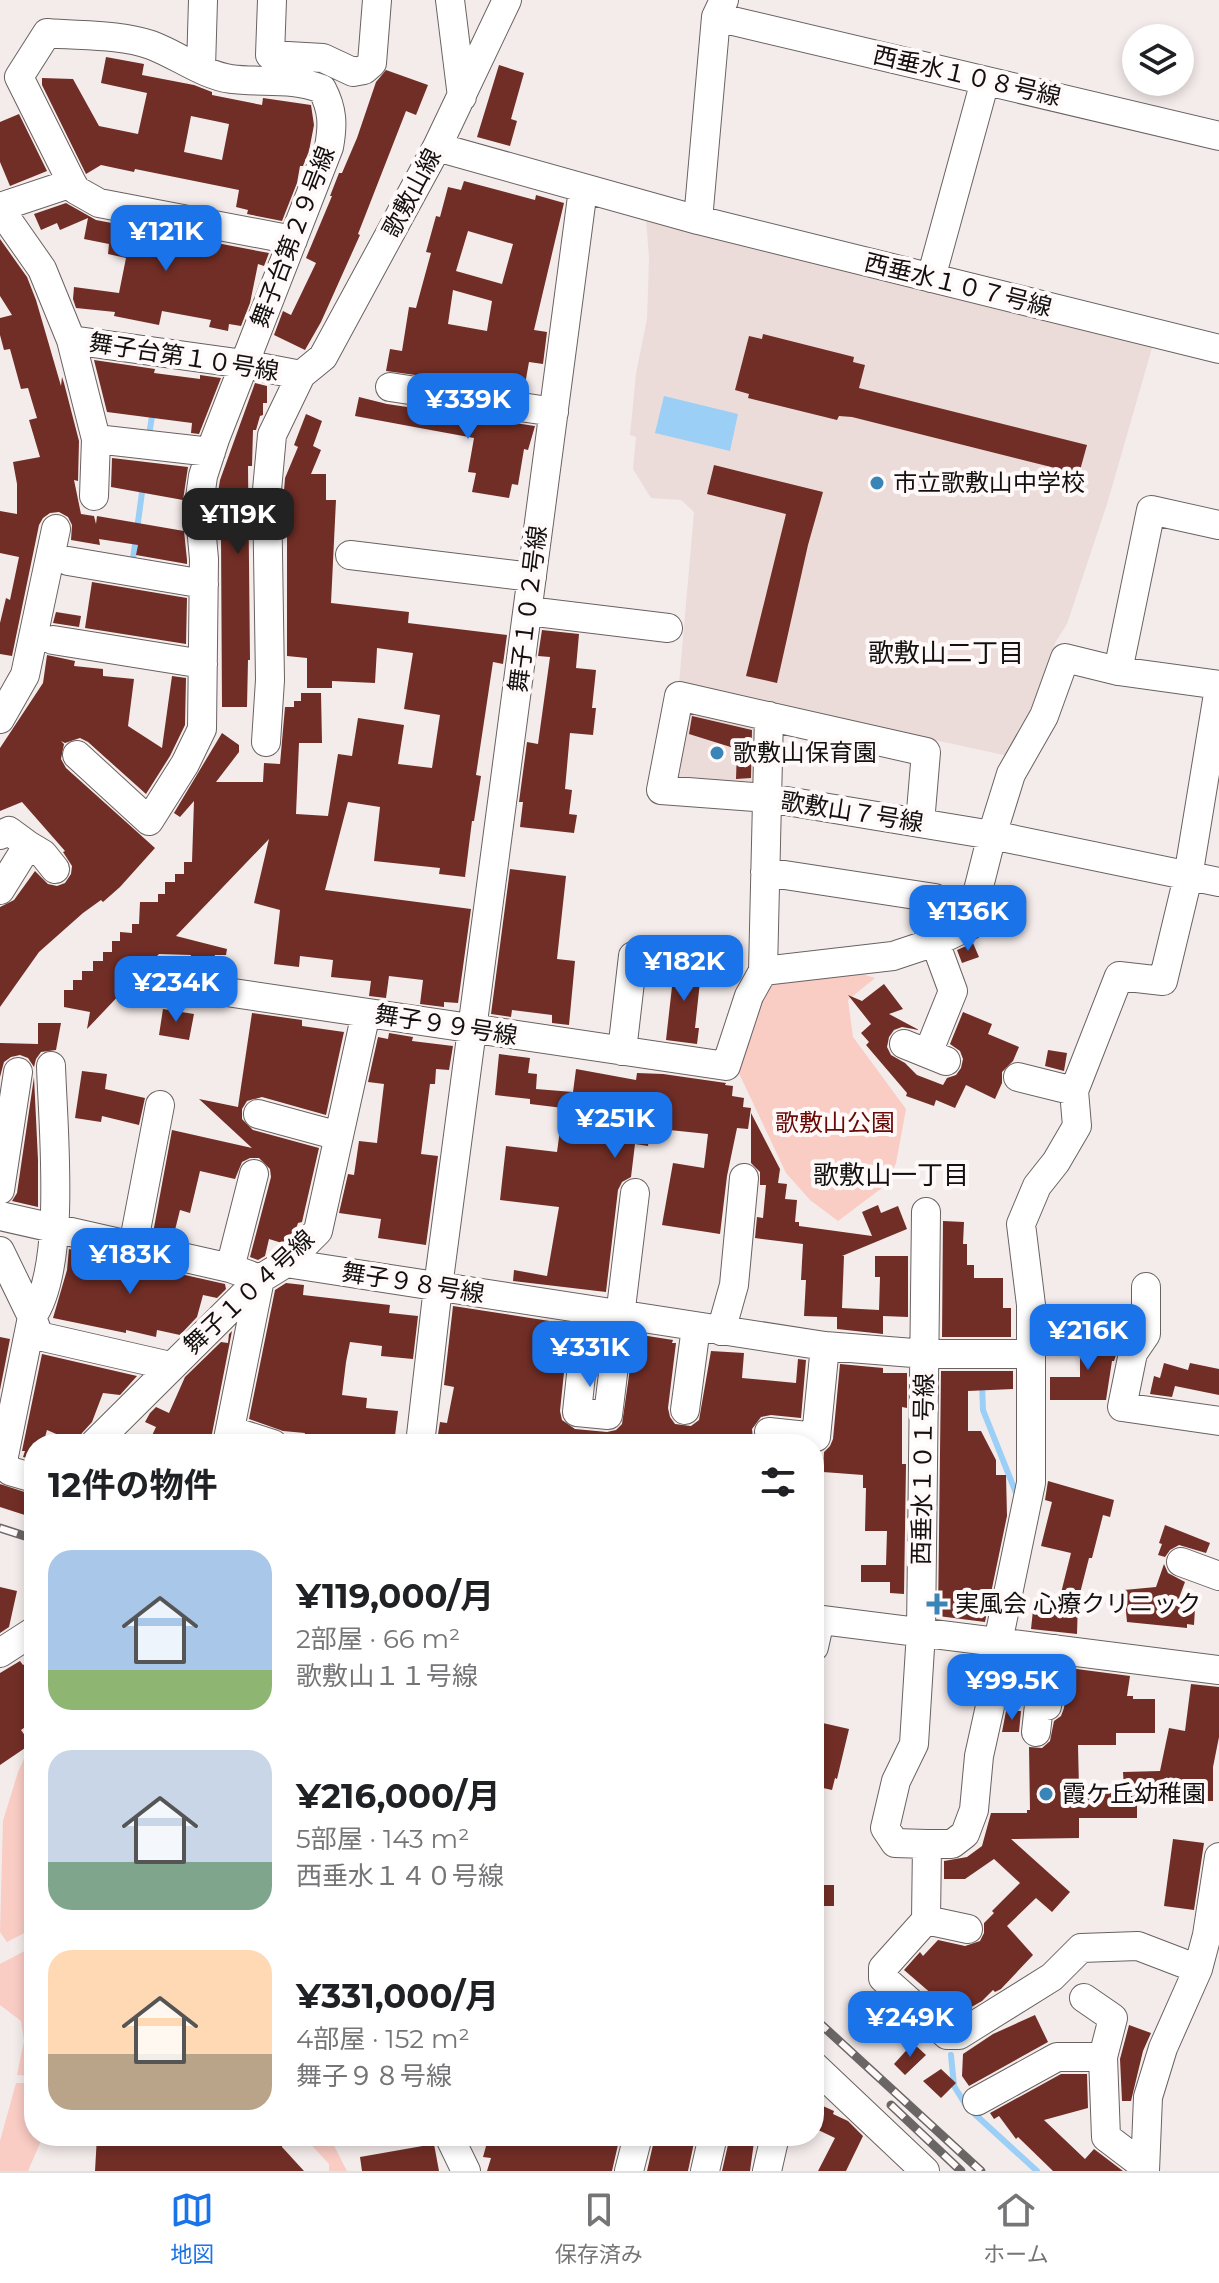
<!DOCTYPE html>
<html lang="ja">
<meta charset="utf-8">
<style>
:root{--surface:#fff;--page:#f2f2f2;--text:#202124;--muted:#757577;--line:#e0e0e0;--accent:#1a73e8}
body{margin:0;font-family:Montserrat,"Noto Sans JP",sans-serif;background:var(--page);color:var(--text);height:100vh;display:flex;flex-direction:column;font-size:30px;white-space:nowrap}
*{box-sizing:border-box;margin:0}
p{font-size:26px;color:var(--muted)}
.icon{flex:none;width:44px;height:44px;fill:none;stroke:currentColor;stroke-width:2;stroke-linecap:round;stroke-linejoin:round}
.map{position:relative;flex:1;overflow:hidden}
.details{position:absolute;left:24px;top:1434px;width:800px;height:712px;display:flex;flex-direction:column;background:var(--surface);border-radius:32px;box-shadow:0 4px 12px #0003}
.details>*{flex:none}
.fabs{position:absolute;left:1122px;top:24px;display:grid;gap:16px}
.fabs a{display:grid;place-items:center;width:72px;height:72px;border-radius:50%;background:var(--surface);box-shadow:0 4px 12px #0003;font-size:40px}
.price{position:absolute;translate:-50% -68px;padding:0 18px;border-radius:16px;background:var(--accent);color:#fff;font-size:26px;line-height:52px;filter:drop-shadow(0 2px 4px #0008)}
.price::after{content:'';position:absolute;left:50%;top:48px;width:24px;height:18px;margin-left:-12px;background:inherit;clip-path:polygon(0 0,100% 0,50% 100%)}
.price.on{background:#222;color:#fff}
ul{padding:0;list-style:none}
li{display:flex;align-items:center;gap:24px;height:200px;padding:0 24px}
li span{display:grid;place-items:center;flex:none;width:224px;height:160px;border-radius:24px;color:#555}
li>.icon{margin-inline-start:auto}
span .icon{width:96px;height:96px;fill:#fffc;stroke-width:1}
li b{font-size:34px}
h2{display:flex;justify-content:space-between;align-items:center;height:96px;padding:0 24px;font-size:34px}
.dock{display:flex;justify-content:space-around;align-items:center;height:112px;border-top:2px solid var(--line);background:var(--surface);font-size:22px;color:var(--muted)}
.dock a{display:grid;justify-items:center;gap:4px}
.dock .on{color:var(--accent)}
.map>svg:first-child{display:block}
</style>
<div class="map">
<svg width="1219" height="2171" viewBox="0 0 1219 2171">
<rect width="100%" height="100%" fill="#f4eceb"/>
<!-- built -->
<path fill="#ecdcd9" d="M646 219 1154 341 1108 501 1067 624 1055 643 1051 663 1032 718 1008 756 679 684 694 512 681 500 651 498 633 469 636 437 630 435 636 373 647 319 649 258Z
M681 708 755 718 761 786 672 785Z"/>
<!-- green -->
<path fill="#f9ccc4" d="M859 973 875 978 848 1000 853 1037 906 1109 896 1163 886 1185 838 1221 810 1200 786 1173 736 1067 769 979Z
M34 1737V1928L7 1942 0 1932 3 1821 18 1772Z
M34 1946V2076L17 2075 24 2041 21 2021 0 2005V1964Z
M16 2083H34V2136H43L28 2171H0V2141Z
M303 2136H329L347 2171H329V2164Z"/>
<!-- water -->
<path fill="#9bcff6" d="M664 396 738 414 730 451 655 433Z"/>
<g fill="none" stroke-linecap="round" stroke-linejoin="round">
<!-- stream -->
<path stroke="#9bcff6" stroke-width="6" d="M149 435 153 410
M133 559 143 485
M982 1383 983 1410 1016 1493
M951 2055 954 2086 967 2107 1037 2171"/>
</g>
<!-- building -->
<path fill="#712e26" fill-rule="evenodd" d="M106 57 144 64 142 75 194 85 212 92V95L262 105 263 98 311 105 314 125 309 151 303 166H300L297 183 282 221 247 214 248 210 236 207 239 190 135 169 134 172 101 165 86 174 42 85V78L73 79 99 126 138 134 147 93 101 83ZM191 116 229 124 222 160 184 152Z
M499 65 524 73 511 119 517 121 510 146 477 137Z
M386 70 428 85 416 115 406 111 358 234 360 235 321 322 305 350 274 335 283 311 291 315 316 263 306 258 332 196H330L339 173H342L357 138 376 82Z
M19 114 47 171 10 186 0 162V122Z
M464 181 535 200 536 195 564 203 534 330 547 332 543 364 529 362 524 390 386 371 390 349 402 351 409 307 416 308 431 253 426 252 436 216 440 217 448 187 461 190ZM468 231 513 244 502 284 456 271ZM453 290 492 301 487 331 448 324Z
M66 203 96 220 269 253 264 266 258 264 250 303 241 326 229 324 228 331 209 327 211 320 162 311 159 325 114 316 115 312 76 308 73 299 74 287 119 293 126 258 108 254 109 244 84 239 88 218 60 230 57 223 41 230 34 214Z
M0 239 27 277 36 300 61 386 62 377 64 383 79 441 78 481 74 480 81 514 94 516 96 524 97 516 184 531 187 560V564L136 555 138 545 99 539 100 545 71 540 72 525 68 517 59 512 50 513 43 518 39 525 12 656 0 654V623L6 598 10 600 19 557 0 553V511L17 514V484L13 462 40 457 29 420 37 418 28 388 21 389 10 349 4 350 0 335V318L12 315 0 296Z
M763 334 854 357 853 362 865 365 859 388 1087 445 1079 474 852 417 839 416 837 420 748 398 749 394 735 390 749 336 762 339Z
M94 360 155 369 154 373 200 379V375L221 378 199 434 191 433 192 423 107 412Z
M255 383 267 386V403H263V415L260 416 256 430H253L252 466H248L250 660H248L247 707H222L221 536 227 508 216 505 220 480Z
M359 397 387 404 535 426 528 450 524 449 518 485 512 484 509 498 472 492 476 473 468 472 474 438 355 416Z
M306 414 322 421 313 446 321 450 311 474H326V500H336L331 603 409 612 408 623 507 635 503 664 493 662 476 775 481 776 474 821H472L465 877 439 874 440 868 374 861 380 807 348 802 325 890 471 909 458 1003 444 1002V1007L420 1004 423 980 389 976 386 998 369 996 371 981 331 977 333 960 300 956 299 967 274 964 280 910 254 903 269 839 176 936 227 949 226 955H215L210 972 188 969 191 955 159 954 143 971 150 978 149 982 132 999 124 990 87 1029 90 1012 64 1007V990H73V980H82V971H93V961H103V952H112V941H120V932L132 933V924H139L140 902H158V894H165V882H175V874H184V862H192L194 801 180 817 174 813 222 733 239 745V752L216 782H263L264 763 280 764 285 707H294V701H301V693H321L322 743H299L296 814 328 816 338 754 352 756 358 718 404 725 398 764 432 768 440 715 404 709 413 653 377 648 375 683 332 681V688H307V658L287 656V495H284V491L285 478 298 447 294 445Z
M112 458 188 467 183 500 111 487Z
M714 465 823 492 808 545 777 683 746 676 786 514 707 494Z
M92 582 187 598 186 644 85 628Z
M56 612 81 616 79 627 53 623Z
M542 630 579 634 576 668 596 670 592 708H596L593 735 570 733 565 789 572 790 569 814 577 815 574 833 520 827 523 802H519L527 742 538 744 550 657 538 656Z
M47 655 75 661 74 666 103 669V676L134 679 128 726 162 748 172 676 186 678 185 725 170 756 146 794 88 742 80 738 65 743 61 741 64 744 61 759 66 768 155 848 120 887 103 902 101 900 83 913 39 952 0 1007V907L14 900 35 871 48 884 57 886 65 883 71 874 72 866 63 852 65 851 22 802 0 811V748L43 683Z
M692 716 752 730 751 778 736 779 737 749 689 734Z
M510 869 566 876 557 959 575 961 569 1025 552 1023V1015L512 1010 511 1017 491 1014Z
M973 943 979 957 962 963 957 950Z
M675 960 702 963 695 1028H699L697 1044 666 1040Z
M884 984 903 1009 889 1014 919 1030 902 1027 894 1030 889 1037 887 1047 891 1055 905 1063 917 1075 943 1085 947 1078 956 1075 961 1068 963 1059 960 1051 950 1044 963 1012 992 1024 988 1034 1019 1047 1013 1061 1002 1072V1083L995 1099 966 1085 955 1108 936 1100 934 1106 906 1096 907 1093 866 1045 869 1042 861 1033 871 1024 848 995 862 1001Z
M163 1009 194 1014 189 1040 159 1035Z
M252 1013 302 1020V1026L344 1032 326 1115 262 1097 247 1101 242 1109V1119L253 1130 319 1148 302 1222 298 1223 296 1229 282 1243 269 1239 265 1256 258 1260 250 1257 271 1177 270 1169 259 1158H250L242 1162 235 1179 200 1171 190 1213 180 1210 173 1238 153 1233 172 1130 252 1148 199 1099 238 1107Z
M38 1023H61L56 1050 41 1052 36 1059 34 1067 28 1058 20 1055 11 1057 4 1062 0 1077V1043L38 1044Z
M389 1033 413 1037 412 1041 453 1046 449 1070 436 1069 435 1084H430L421 1154 438 1156 426 1245 378 1238 381 1219 339 1213 348 1174 354 1175 359 1141 377 1143 384 1084 368 1082 378 1037 388 1039Z
M1048 1050 1067 1053 1064 1071 1045 1066Z
M499 1054 530 1058 528 1073 537 1074 536 1089 573 1092 576 1069 636 1080 637 1073 663 1074 726 1083 725 1085 733 1086 732 1096 744 1098 743 1107 751 1108 748 1129 737 1128 727 1176 720 1234 662 1225 673 1163 704 1168 708 1134 650 1128 648 1146 635 1144 631 1177 622 1182 618 1190 606 1292 513 1281 514 1270 547 1276 559 1207 500 1200 506 1146 557 1152 563 1108 530 1104V1099L495 1095Z
M82 1071 107 1074 105 1089 145 1098 139 1125 102 1116 101 1122 75 1118Z
M34 1077 38 1160V1207L12 1201 17 1193Z
M751 1113 780 1169 778 1183 787 1184 785 1199 797 1200 795 1222H799V1226L872 1236 862 1212 878 1205 881 1213 898 1206 907 1229 842 1256H844L842 1308 879 1310 880 1277H875V1256H908V1317L883 1316V1334L837 1329V1317L804 1316 806 1280H801L803 1244 755 1238 757 1217 763 1218 766 1185H760V1172L751 1163Z
M943 1221 964 1222 963 1244H967V1265H974V1278H1003V1308H1011V1337H942Z
M69 1249 225 1284 226 1289 217 1298 203 1295 197 1317 180 1335 157 1330 156 1337 126 1330V1333L53 1318 67 1270Z
M286 1283 304 1285 303 1295 390 1305 389 1313 418 1316 413 1359 381 1356 382 1346 350 1342 346 1362 342 1395 367 1398 366 1408 398 1411 394 1444H359L304 1436 305 1433 283 1431 249 1419 275 1290Z
M453 1306 569 1324 560 1411 562 1420 575 1429 607 1432 616 1430 622 1424 635 1334 673 1340 672 1343H676L668 1408 670 1417 675 1424 691 1426 699 1420 711 1351 744 1353 742 1378 796 1383 798 1359 806 1360 801 1418 771 1415 761 1417 752 1429 753 1438 757 1444H693L636 1435 635 1444H569V1440L538 1437 537 1444H453L437 1441 440 1422 447 1423 454 1387 444 1385Z
M232 1331 210 1444H148L156 1427 145 1422 150 1413 156 1407 169 1413 185 1377 221 1342 228 1343 229 1334Z
M0 1337 10 1339 0 1390Z
M1080 1338H1122L1114 1361H1112L1106 1400H1050V1377H1080Z
M42 1354 137 1376 120 1395 103 1393 92 1422 82 1433 77 1443 47 1430 43 1444H34V1460L23 1457 25 1451H22Z
M1164 1363 1188 1370 1190 1363 1219 1369V1395L1175 1386 1172 1397 1150 1394 1154 1376 1160 1378Z
M840 1364 883 1368V1373H907V1408L902 1407V1464H906L904 1594 890 1593V1582H861V1565H886L887 1531H865L866 1488H863V1475L823 1472 824 1452 830 1446 833 1439Z
M941 1371H1013V1389L968 1391V1431H981L996 1460V1475H1006L1007 1516 985 1622 938 1616Z
M1048 1481 1114 1500 1110 1517 1103 1515 1092 1558H1089L1078 1601 1077 1634 1031 1629 1033 1610 1056 1613 1071 1553 1041 1546 1052 1502 1045 1500Z
M0 1484 34 1495V1518L0 1507Z
M1165 1525 1210 1543 1206 1553 1179 1545 1170 1550 1165 1557 1158 1555 1162 1544 1159 1543Z
M1164 1564 1168 1573 1185 1582 1176 1606 1195 1608 1194 1625 1187 1624V1628L1127 1622 1124 1590 1156 1587Z
M0 1587 17 1591 9 1627 0 1633Z
M34 1658V1721L21 1730 31 1744 0 1765V1673L20 1661 23 1665Z
M1069 1668 1130 1676 1127 1696H1133V1699H1155V1733H1116V1745H1078L1079 1788 1124 1787 1123 1772 1160 1771 1169 1728 1185 1731 1191 1684 1219 1687V1737L1213 1767V1801L1137 1802V1818H1079V1838L1011 1839 1070 1892 1052 1912 1036 1898 1007 1926 1033 1955 1001 1989 995 1992 993 1990 982 2001 961 2013 945 1996 940 2001 904 1970 920 1952 923 1956 938 1940 965 1946 980 1941 984 1933V1923L994 1913 992 1911 1020 1883 994 1859 965 1879H944V1861L967 1857 982 1846 991 1813H1027V1810H1030L1029 1747 1042 1748 1050 1741 1054 1721 1061 1716 1064 1708Z
M1006 1711H1021L1019 1732H1002Z
M814 1721 849 1729 837 1779 835 1778 832 1790 814 1786Z
M1173 1839 1204 1843 1194 1910 1164 1906Z
M814 1885H834V1906H814Z
M1035 2015 1048 2042 969 2086 962 2076 963 2054 993 2034Z
M1129 2025 1151 2033 1143 2051 1131 2101H1122L1120 2059Z
M913 2043 926 2055 905 2075 894 2064Z
M941 2069 956 2083 941 2098 923 2081Z
M1061 2074H1087L1088 2108 1044 2120 1085 2159 1094 2149 1123 2171H1053L1018 2137 1016 2139 999 2116 994 2119 990 2113Z
M814 2102 834 2111 833 2114 848 2121 863 2136 846 2171H818L835 2138 814 2128Z
M97 2136H283L282 2147 304 2171H95Z
M521 2136H539L561 2143 562 2136H620L612 2171H487L491 2158 483 2157 488 2139 518 2146Z
M655 2136 695 2138 688 2171H647Z
M730 2136 754 2142 750 2171H722Z
M434 2144 439 2171H362L360 2157Z"/>
<g fill="none" stroke-linecap="round" stroke-linejoin="round">
<!-- minor casing -->
<g stroke="#696261" stroke-width="30">
<path id="minor" d="M272 0 270 55 323 58 353 72 364 70 372 63 377 0
M450 0 462 97
M716 17 1219 136
M201 68 203 0
M437 147 698 220 1219 349
M72 183 19 77 47 33C80 36 120 34 151 45 178 55 203 75 231 79 262 83 292 77 322 89 333 110 333 125 329 147L215 439 203 476 199 505 204 559 202 729 185 764 149 821 77 755
M0 207 72 183 76 190 99 203 293 240
M0 209 42 269 71 340 244 364 301 375
M698 220 716 17 724 0
M931 278 985 81
M71 340 96 439 211 452
M390 387 554 412
M94 496 96 439
M350 555 532 577
M68 561 204 584
M528 611 668 628
M53 640 203 664
M1118 671 1151 510 1219 525
M0 719 25 675 56 529
M266 742 270 680 267 490 272 435 301 375 323 357 437 147 507 0
M920 823 926 752 679 696 661 790 768 798 992 835 1219 882
M0 835 9 831 28 845
M765 872 935 898 928 944
M0 890 28 845 43 854 55 869
M763 971 769 716
M166 983 726 1066 749 996 763 971 893 956 935 942 969 926 992 835 1011 774 1044 716 1065 658 1118 671 1219 685
M904 1044 946 1061
M622 1051 633 956
M928 1053 953 991 935 942
M51 1066C53 1129 67 1267 32 1317L39 1336 170 1366
M1018 1077 1074 1091
M258 1114 339 1136
M0 1190 18 1072
M926 1212 921 1632 914 1744 896 1781 885 1828 895 1843 927 1844 926 1920 883 1968V1978L947 2035H959L1052 1977 1081 1948 1138 1946 1198 1969
M0 1216 230 1268 260 1279 227 1444
M133 1246 160 1105
M0 1251 32 1317 3 1461 10 1471 34 1478
M286 1263 825 1346 926 1354H1031
M230 1268 254 1174
M1146 1287V1334L1133 1353 1122 1407 1219 1421
M588 1310 577 1412 608 1415 635 1193
M721 1331 734 1285 744 1178
M685 1410 696 1327
M232 1431 273 1444
M769 1432 816 1437 825 1346
M94 1444 260 1279 286 1263 318 1231 366 1013
M420 1444 438 1287 583 189
M1181 1562 1219 1576
M814 1619 1219 1670
M998 1642 1031 1483V1305L1021 1224 1037 1186 1056 1162 1077 1126 1074 1091 1119 976 1163 981 1188 877 1219 688
M814 1647 820 1620
M0 1653 34 1631
M1036 1732 1039 1705 1047 1706 1054 1649
M927 1844H952L965 1834 974 1810 979 1756 1004 1643
M926 1920 968 1929
M1084 1998 1113 2018 1103 2057 1106 2137 1144 2166
M814 2066 925 2171
M977 2101 1057 2057H1103
M449 2136 466 2171
M629 2171 638 2136
M705 2171 713 2136
M767 2171 775 2136
M1145 2171 1148 2097 1163 2048 1198 1969 1207 1935 1219 1857"/>
</g>
<!-- minor -->
<use href="#minor" stroke="#fff" stroke-width="28"/>
<!-- rail casing -->
<g stroke="#6b6666" stroke-width="9">
<path id="rail" d="M0 1528 34 1539
M814 2018 981 2171
M891 2105 961 2171"/>
</g>
<!-- rail -->
<use href="#rail" stroke="#fffaf9" stroke-width="6" stroke-dasharray="18" stroke-linecap="butt"/>
</g>
<!-- markers -->
<g fill="#3985b8" stroke="#fffaf9" stroke-width="3">
<circle cx="877" cy="483" r="8"/>
<circle cx="717" cy="753" r="8"/>
<path d="M933 1592h8v8h8v8h-8v8h-8v-8h-8v-8h8z"/>
<circle cx="1046" cy="1794" r="8"/>
</g>
<g text-anchor="middle" stroke-width="8" stroke-linejoin="round" paint-order="stroke">
<!-- street labels -->
<g font-size="24" fill="#131010" stroke="#fffaf9">
<text transform="translate(967 76) rotate(13)" y="8">西垂水１０８号線</text>
<text transform="translate(412 193) rotate(-62)" y="8">歌敷山線</text>
<text transform="translate(293 237) rotate(-69)" y="8">舞子台第２９号線</text>
<text transform="translate(958 285) rotate(14)" y="8">西垂水１０７号線</text>
<text transform="translate(184 357) rotate(9)" y="8">舞子台第１０号線</text>
<text transform="translate(528 609) rotate(-83)" y="8">舞子１０２号線</text>
<text transform="translate(852 812) rotate(9)" y="8">歌敷山７号線</text>
<text transform="translate(446 1025) rotate(9)" y="8">舞子９９号線</text>
<text transform="translate(413 1283) rotate(9)" y="8">舞子９８号線</text>
<text transform="translate(249 1292) rotate(-43)" y="8">舞子１０４号線</text>
<text transform="translate(923 1469) rotate(-89)" y="8">西垂水１０１号線</text>
</g>
<!-- poi labels -->
<g font-size="24" fill="#131010" stroke="#fffaf9" text-anchor="start">
<text x="893" y="491">市立歌敷山中学校</text>
<text x="733" y="761">歌敷山保育園</text>
<text x="955" y="1612">実風会 心療クリニック</text>
<text x="1062" y="1802">霞ケ丘幼稚園</text>
</g>
<!-- park labels -->
<g font-size="24" fill="#670905" stroke="#fffaf9">
<text x="835" y="1131">歌敷山公園</text>
</g>
<!-- neighbourhood labels -->
<g font-size="26" fill="#131010" stroke="#fffaf9">
<text x="946" y="662">歌敷山二丁目</text>
<text x="891" y="1184">歌敷山一丁目</text>
</g>
</g>
</svg>
<div class="fabs">
<a><svg class="icon" aria-label="layers" viewBox="0 0 24 24"><path d="M12 4l9 5-9 5-9-5zM3 14l9 5 9-5"/></svg></a>
</div>
<b class="price" style="left:166px;top:273px">¥121K</b>
<b class="price" style="left:468px;top:441px">¥339K</b>
<b class="price on" style="left:238px;top:556px">¥119K</b>
<b class="price" style="left:968px;top:953px">¥136K</b>
<b class="price" style="left:684px;top:1003px">¥182K</b>
<b class="price" style="left:176px;top:1024px">¥234K</b>
<b class="price" style="left:615px;top:1160px">¥251K</b>
<b class="price" style="left:130px;top:1296px">¥183K</b>
<b class="price" style="left:1088px;top:1372px">¥216K</b>
<b class="price" style="left:590px;top:1389px">¥331K</b>
<b class="price" style="left:1012px;top:1722px">¥99.5K</b>
<b class="price" style="left:910px;top:2059px">¥249K</b>
<section class="details">
<h2>12件の物件<svg class="icon" aria-label="filters" viewBox="0 0 24 24"><path d="M4 7h16M4 17h16"/><circle cx="9" cy="7" r="2"/><circle cx="15" cy="17" r="2"/></svg></h2>
<ul>
<li><span style="background:linear-gradient(#a9c7e8 75%,#8fb573 0)"><svg class="icon" aria-label="home" viewBox="0 0 24 24"><path d="M3 11l9-7 9 7M6 9v11h12V9"/></svg></span><div><b>¥119,000/月</b><p>2部屋 · 66 m²</p><p>歌敷山１１号線</p></div></li>
<li><span style="background:linear-gradient(#c9d6e8 70%,#7fa58c 0)"><svg class="icon" aria-label="home" viewBox="0 0 24 24"><path d="M3 11l9-7 9 7M6 9v11h12V9"/></svg></span><div><b>¥216,000/月</b><p>5部屋 · 143 m²</p><p>西垂水１４０号線</p></div></li>
<li><span style="background:linear-gradient(#ffd9b3 65%,#b9a48a 0)"><svg class="icon" aria-label="home" viewBox="0 0 24 24"><path d="M3 11l9-7 9 7M6 9v11h12V9"/></svg></span><div><b>¥331,000/月</b><p>4部屋 · 152 m²</p><p>舞子９８号線</p></div></li>
</ul>
</section>
</div>
<nav class="dock">
<a class="on"><svg class="icon" aria-label="map" viewBox="0 0 24 24"><path d="M3 6l6-2 6 2 6-2v14l-6 2-6-2-6 2zM9 4v14M15 6v14"/></svg>地図</a>
<a><svg class="icon" aria-label="saved" viewBox="0 0 24 24"><path d="M7 4h10v16l-5-4-5 4z"/></svg>保存済み</a>
<a><svg class="icon" aria-label="home" viewBox="0 0 24 24"><path d="M3 11l9-7 9 7M6 9v11h12V9"/></svg>ホーム</a>
</nav>
